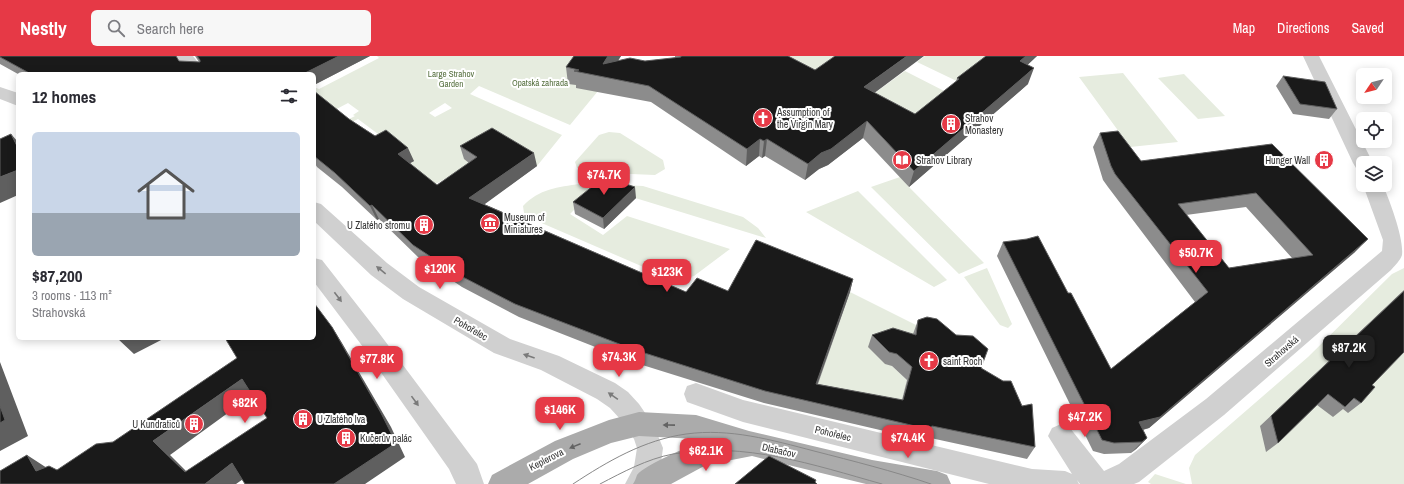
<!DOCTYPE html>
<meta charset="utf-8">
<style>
:root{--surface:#fff;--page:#f7f7f7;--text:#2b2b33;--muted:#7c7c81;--line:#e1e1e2;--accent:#e63946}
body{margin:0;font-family:"Archivo Narrow",sans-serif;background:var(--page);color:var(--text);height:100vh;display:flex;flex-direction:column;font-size:15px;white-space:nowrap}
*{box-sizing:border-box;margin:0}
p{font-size:13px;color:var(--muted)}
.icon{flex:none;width:22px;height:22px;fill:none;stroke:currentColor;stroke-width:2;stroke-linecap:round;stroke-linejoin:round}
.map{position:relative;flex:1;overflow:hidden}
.side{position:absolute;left:16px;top:16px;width:300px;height:268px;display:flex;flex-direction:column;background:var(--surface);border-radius:6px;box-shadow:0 2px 10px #0003}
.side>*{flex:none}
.needle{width:26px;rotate:235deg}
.tools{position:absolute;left:1356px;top:12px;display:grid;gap:8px}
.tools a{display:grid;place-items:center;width:36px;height:36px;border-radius:6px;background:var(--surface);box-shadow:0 2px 10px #0003;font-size:20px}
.price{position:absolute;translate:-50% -34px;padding:0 9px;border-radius:8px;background:var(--accent);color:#fff;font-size:13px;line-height:26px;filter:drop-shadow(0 1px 2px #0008)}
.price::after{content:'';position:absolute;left:50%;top:24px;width:12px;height:9px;margin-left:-6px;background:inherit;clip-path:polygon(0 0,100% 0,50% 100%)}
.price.active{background:#222;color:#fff}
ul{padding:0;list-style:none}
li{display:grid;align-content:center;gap:8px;height:212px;padding:0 16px}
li+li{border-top:1px solid var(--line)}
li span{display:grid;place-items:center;height:124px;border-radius:6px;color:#555}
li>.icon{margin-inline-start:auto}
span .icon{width:72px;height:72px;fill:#fffc;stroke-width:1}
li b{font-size:17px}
h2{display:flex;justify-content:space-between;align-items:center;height:48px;padding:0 16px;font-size:17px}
header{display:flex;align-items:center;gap:24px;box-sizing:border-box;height:56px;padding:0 20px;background:var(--accent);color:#fff}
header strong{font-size:19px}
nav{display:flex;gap:22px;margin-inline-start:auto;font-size:14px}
.search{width:280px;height:36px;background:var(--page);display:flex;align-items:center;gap:10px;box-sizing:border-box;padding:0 14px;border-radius:6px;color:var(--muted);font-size:15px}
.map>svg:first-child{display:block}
</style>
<header>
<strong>Nestly</strong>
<div class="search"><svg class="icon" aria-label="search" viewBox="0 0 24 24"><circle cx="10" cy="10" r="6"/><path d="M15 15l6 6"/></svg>Search here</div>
<nav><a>Map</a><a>Directions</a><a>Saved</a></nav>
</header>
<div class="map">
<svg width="1404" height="428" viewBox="0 0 1404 428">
<rect width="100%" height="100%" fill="#fff"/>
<!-- green -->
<path fill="#e6ecdf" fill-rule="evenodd" d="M377 0H588L598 35 570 69 479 30 470 38 562 79 537 110 507 92 482 115 460 130 448 121 429 132 410 117 406 99 358 63 346 69 343 66 355 60 353 59 359 55 348 47 331 56 314 37V31L319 33 379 2ZM445 47 452 52 435 61 429 57Z
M757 0H856L812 30Z
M925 0H1001L965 29 917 6Z
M905 15 954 40 911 75 861 47Z
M1123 17 1178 86 1130 91 1079 21Z
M1184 18 1225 60 1198 63 1158 22Z
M609 76 620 77 663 104 665 113 655 119 583 116 577 112 575 106 599 79Z
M900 121 909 131 984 207 959 218 871 131Z
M580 128 598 130 570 158 603 179 627 160 730 193 694 220 682 223 669 222 530 162 524 157 523 150C539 133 558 131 580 128Z
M605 128 643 130 743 161 758 172 766 182 606 133Z
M858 135 947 224 934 231 806 156Z
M987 212 1012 268 1008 272 1000 269 964 221Z
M1404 212V428H1192L1189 412 1195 399 1308 301 1392 218Z
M850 236 930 276 913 280 892 310 907 324 906 328 966 351 814 338Z
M1155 418 1186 428H1151L1148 426Z"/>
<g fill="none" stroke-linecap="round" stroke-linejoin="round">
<!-- minor -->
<path fill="#d0d0d0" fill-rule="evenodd" d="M176 0H193L207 18H189Z
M1303 0H1319L1373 107H1363V114L1356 112 1353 107Z
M0 31 18 37V50L0 43Z
M1363 129H1383C1390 146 1404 182 1402 199 1400 205 1395 209 1391 214L1224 359 1139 426 1134 428H1080L1077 424 1079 428H989L743 366 687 346 684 338 687 330 696 327 743 344 1032 413 1065 415 1072 418 1048 380 1052 372 1061 368 1070 372 1104 415 1119 408 1206 343 1382 195 1383 184Z
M314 146 321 148 387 207 419 231 510 283 559 300 615 327 628 336 639 348 654 370 663 392 660 414 654 428H625L634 411 637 392 634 383 621 364 610 352 597 343 541 314 494 297 403 243 371 219 314 165Z
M314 202 322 204 379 277 477 408 484 428H456L449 413 363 291 314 226Z"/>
<!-- major -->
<path fill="#ababab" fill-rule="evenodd" d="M639 356 696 359 749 375 872 404 937 415 947 419 951 428H866L752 400 706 409 671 428H633C635 425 636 422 637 419 646 408 690 390 704 385L696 383 639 380 611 387 573 403 528 428H488L492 419 555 385 609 364Z"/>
<!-- tram -->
<path stroke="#888" stroke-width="1" d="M573 428C608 405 644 384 686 378 730 372 772 384 814 395 853 405 893 415 931 428
M600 428C623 416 647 403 673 398 744 385 814 409 882 428"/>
</g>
<!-- wall -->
<path fill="#8c8c8c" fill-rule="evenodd" d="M0 0 199 6 195 0H370L314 29V18H18L0 8Z
M574 0H621L618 5H645L675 2V0H788L815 14 875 37 915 58 956 26 957 22 986 0H1037L1027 9 1028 28 909 131 863 82 828 109 819 113 805 124 765 100 762 102 759 100 746 110 651 46 576 32V29L568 28 566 11Z
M1283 20 1337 53 1329 63 1293 58 1276 30Z
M314 35 349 63 414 105 410 107 437 129 469 107 464 103 460 90 537 110 484 148 686 236 728 235 853 223 850 236 818 328 902 344 907 324 892 310 885 308 868 291 872 279 913 278 918 264 981 312 1035 391 1027 403 926 381 923 384 764 347 636 307 519 261 462 231 419 202 379 163 377 164 342 131 317 111 314 106Z
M1100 77 1141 105 1272 88 1355 196 1149 372 1143 374 1147 382 1136 393 1131 397 1104 398 1093 395 997 200 1003 186 1068 237 1111 313 1195 246 1108 131 1103 124 1093 91ZM1246 151 1292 202 1229 212 1186 159Z
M636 142 604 173 575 158 573 146Z
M1404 234V296L1372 329 1361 347 1348 357 1343 353 1333 361 1317 349 1278 387 1266 396 1260 370Z"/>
<!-- shaded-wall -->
<path fill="#5f5f5f" d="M339 0H370L314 29V18H303Z
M608 0H621L606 22 603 8Z
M907 0H924L861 47 864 31Z
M1026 0H1037L1014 22 1020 5Z
M1034 12 1028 28 909 131 914 115Z
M867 65 863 82 828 109 819 113 805 124 808 108 821 97Z
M11 78 18 86V92Z
M760 83 759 100 746 110 747 93Z
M767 83 765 100 762 102 764 85Z
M408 92 414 105 403 111 398 98Z
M534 97 537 110 474 156 469 142Z
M18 114V139L0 147V121Z
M635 131 636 142 604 173 603 162Z
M372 149 379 163 377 164 370 150Z
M1368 183 1355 196 1149 372 1129 377 1139 366Z
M853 223 850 236 813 340 816 328Z
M332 271 342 287 391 371 405 401 365 428H334Z
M121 282H165L134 298 118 283Z
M0 306 28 380 0 395Z
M242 323 254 338 170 399 199 428 185 416 153 385Z
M932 370 926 381 923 384 928 373Z
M1147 382 1136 393 1131 397 1142 386Z
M27 399 47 412 36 415Z
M232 407 246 421 236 428H205Z"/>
<!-- building -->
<path fill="#1a1a1a" stroke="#5f5f5f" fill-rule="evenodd" d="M0 0H176L179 5 200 6V4L197 0H339L303 18H31L0 1Z
M574 0H608L603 8 630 2 645 5 681 1V0H788L815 14 835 0H907L864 31 915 58 959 23 957 22 986 0H1026L1020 5 1034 12 914 115 867 65 831 93 821 97 808 108 767 83 764 85 760 83 747 93 649 30 574 15 579 14 566 11Z
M1283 20 1325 26 1337 53 1300 48Z
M314 35 349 63 375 80 386 74 408 92 398 98 437 129 477 101 460 90 492 72 534 97 469 142 686 236 697 222 728 235 756 184 853 223 816 328 903 344 912 311 897 298 889 296 872 279 893 272 916 279 918 264 927 261 937 263 956 279 973 280 988 293 981 312 1003 325H1011L1022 350 1032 348 1035 391 932 370 928 373 765 335 635 294 515 248 457 218 413 189 372 149 370 150 335 117 314 100Z
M1118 75 1141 105 1272 88 1368 183 1160 361 1139 366 1147 382 1142 386 1114 387 1102 384 1003 186 1027 183 1038 180 1068 237H1071L1111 313 1208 236 1115 118 1111 110 1100 77ZM1256 137 1313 199 1229 212 1178 148Z
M11 78 18 92V114L0 121V83Z
M604 121 635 131 603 162 573 146Z
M1404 235V296L1372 329 1375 331 1361 347 1354 342 1345 351 1328 338 1278 387 1271 360Z
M314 247 332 271 381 357 396 387 334 428H245L232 407 205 428H0V415L27 399 36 415 49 410 57 414 96 388 113 386 237 302 225 282H314ZM242 323 267 362 185 416 153 385Z
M0 350 5 364 0 367Z
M769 400 816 424 815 426 817 428H735Z"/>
<!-- one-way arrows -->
<defs><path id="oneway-solid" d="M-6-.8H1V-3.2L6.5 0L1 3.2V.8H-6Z"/></defs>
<g fill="#7a7a7a">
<use href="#oneway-solid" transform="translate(381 214) rotate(-141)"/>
<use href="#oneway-solid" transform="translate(338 241) rotate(53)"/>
<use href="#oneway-solid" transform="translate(529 300) rotate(-161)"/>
<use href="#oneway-solid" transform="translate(613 340) rotate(-145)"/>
<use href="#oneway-solid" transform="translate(415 345) rotate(54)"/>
</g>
<g fill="#636363">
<use href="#oneway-solid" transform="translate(669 369) rotate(-179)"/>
<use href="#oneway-solid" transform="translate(575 390) rotate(158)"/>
</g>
<!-- icons -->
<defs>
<g id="church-disc" transform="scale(1)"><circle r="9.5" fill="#e63946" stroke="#fff"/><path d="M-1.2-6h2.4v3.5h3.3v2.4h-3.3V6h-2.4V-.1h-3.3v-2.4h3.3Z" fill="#fff"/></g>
<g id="building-disc" transform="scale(1)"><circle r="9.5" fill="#e63946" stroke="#fff"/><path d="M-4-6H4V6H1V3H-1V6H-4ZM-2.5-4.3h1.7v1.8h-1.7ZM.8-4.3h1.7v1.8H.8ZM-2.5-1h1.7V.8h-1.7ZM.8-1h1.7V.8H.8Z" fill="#fff"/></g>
<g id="library-disc" transform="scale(1)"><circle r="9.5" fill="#e63946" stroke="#fff"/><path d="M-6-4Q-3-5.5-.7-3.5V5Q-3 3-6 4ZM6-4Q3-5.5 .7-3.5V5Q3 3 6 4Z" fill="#fff"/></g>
<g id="museum-disc" transform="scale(1)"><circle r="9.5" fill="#e63946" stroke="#fff"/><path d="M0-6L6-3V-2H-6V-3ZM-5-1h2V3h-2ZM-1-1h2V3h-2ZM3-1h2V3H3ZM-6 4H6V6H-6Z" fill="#fff"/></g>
</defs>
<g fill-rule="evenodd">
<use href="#church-disc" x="763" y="62"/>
<use href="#building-disc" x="951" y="68"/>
<use href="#library-disc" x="902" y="104"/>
<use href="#building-disc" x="1324" y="104"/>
<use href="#museum-disc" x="490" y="167"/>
<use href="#building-disc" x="424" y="169"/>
<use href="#church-disc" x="929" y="305"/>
<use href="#building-disc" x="303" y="363"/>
<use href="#building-disc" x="194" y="368"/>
<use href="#building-disc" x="346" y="382"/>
</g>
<g text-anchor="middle" stroke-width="4" stroke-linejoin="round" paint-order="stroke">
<!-- far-park labels -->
<g font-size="9" fill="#56703f" stroke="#fff">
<text x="451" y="21">Large Strahov<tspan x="451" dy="10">Garden</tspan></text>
<text x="540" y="30">Opatská zahrada</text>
</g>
<!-- poi labels -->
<g font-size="10" fill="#333" stroke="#fff" text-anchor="start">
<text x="777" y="60">Assumption of<tspan x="777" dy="12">the Virgin Mary</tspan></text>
<text x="965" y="66">Strahov<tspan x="965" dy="12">Monastery</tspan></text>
<text x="916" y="108">Strahov Library</text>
<text x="1310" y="108" text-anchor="end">Hunger Wall</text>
<text x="504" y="165">Museum of<tspan x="504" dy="12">Miniatures</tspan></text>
<text x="410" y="173" text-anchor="end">U Zlatého stromu</text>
<text x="943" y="309">saint Roch</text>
<text x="317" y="367">U Zlatého lva</text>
<text x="180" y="372" text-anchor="end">U Kundraticů</text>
<text x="360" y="386">Kučerův palác</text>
</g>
<!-- street labels -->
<g font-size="10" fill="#333" stroke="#fff">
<text transform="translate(471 272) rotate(30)" y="4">Pohořelec</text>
<text transform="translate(1281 295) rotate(-41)" y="4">Strahovská</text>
<text transform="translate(833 377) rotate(14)" y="4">Pohořelec</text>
<text transform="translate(779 394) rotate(13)" y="4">Dlabačov</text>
<text transform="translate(546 403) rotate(-27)" y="4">Keplerova</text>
</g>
</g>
</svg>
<div class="tools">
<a><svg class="needle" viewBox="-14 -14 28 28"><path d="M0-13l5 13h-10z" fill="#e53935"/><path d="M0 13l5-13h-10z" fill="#7c7c81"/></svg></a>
<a><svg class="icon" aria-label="locate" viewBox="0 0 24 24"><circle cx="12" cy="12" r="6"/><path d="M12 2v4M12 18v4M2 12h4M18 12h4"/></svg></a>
<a><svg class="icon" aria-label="layers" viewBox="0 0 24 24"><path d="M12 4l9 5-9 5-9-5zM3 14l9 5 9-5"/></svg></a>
</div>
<b class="price" style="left:604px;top:140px">$74.7K</b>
<b class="price" style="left:1196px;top:218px">$50.7K</b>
<b class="price" style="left:440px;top:234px">$120K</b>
<b class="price" style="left:667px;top:237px">$123K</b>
<b class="price active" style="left:1349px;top:313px">$87.2K</b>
<b class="price" style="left:619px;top:322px">$74.3K</b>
<b class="price" style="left:377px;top:324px">$77.8K</b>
<b class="price" style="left:245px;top:368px">$82K</b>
<b class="price" style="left:560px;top:375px">$146K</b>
<b class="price" style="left:1085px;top:382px">$47.2K</b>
<b class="price" style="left:908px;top:403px">$74.4K</b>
<b class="price" style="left:706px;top:416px">$62.1K</b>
<section class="side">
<h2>12 homes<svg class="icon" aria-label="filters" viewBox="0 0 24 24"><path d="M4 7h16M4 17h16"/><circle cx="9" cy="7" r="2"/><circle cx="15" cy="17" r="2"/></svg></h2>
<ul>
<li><span style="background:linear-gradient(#c9d6e8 65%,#9aa5b1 0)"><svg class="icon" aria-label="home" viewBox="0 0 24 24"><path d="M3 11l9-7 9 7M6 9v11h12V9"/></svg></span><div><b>$87,200</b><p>3 rooms · 113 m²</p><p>Strahovská</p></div></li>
</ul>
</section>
</div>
